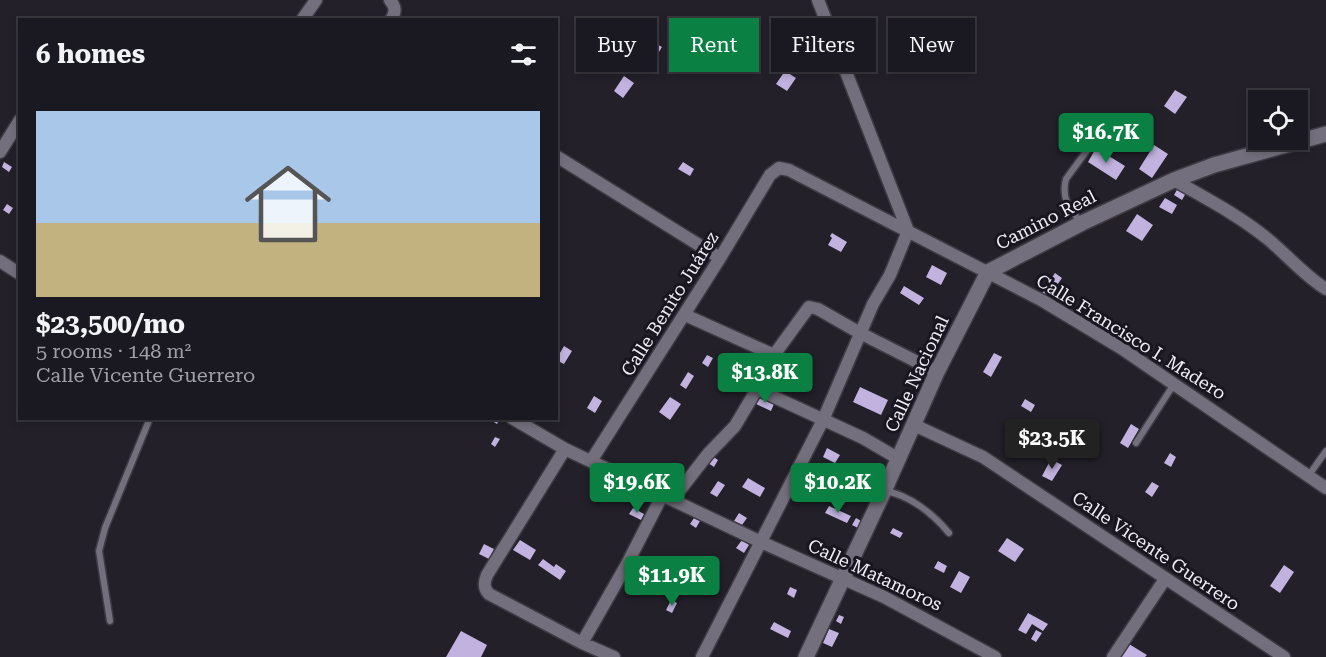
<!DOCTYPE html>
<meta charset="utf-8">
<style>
:root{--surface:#1a1820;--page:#27252d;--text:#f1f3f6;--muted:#9fa0a5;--line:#38373e;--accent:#0b8043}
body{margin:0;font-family:"Roboto Serif",serif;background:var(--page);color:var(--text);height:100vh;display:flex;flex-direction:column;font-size:22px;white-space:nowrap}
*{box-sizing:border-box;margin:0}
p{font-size:20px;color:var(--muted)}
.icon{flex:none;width:33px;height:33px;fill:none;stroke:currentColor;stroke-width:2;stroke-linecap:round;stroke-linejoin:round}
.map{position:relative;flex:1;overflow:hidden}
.details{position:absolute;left:18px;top:18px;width:540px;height:402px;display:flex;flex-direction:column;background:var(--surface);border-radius:0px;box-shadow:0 3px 9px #0003,0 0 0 2px var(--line)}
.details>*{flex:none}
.top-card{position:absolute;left:576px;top:18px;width:570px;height:54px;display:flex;gap:12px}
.fabs{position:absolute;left:1248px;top:90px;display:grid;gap:12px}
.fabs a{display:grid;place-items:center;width:60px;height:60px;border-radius:0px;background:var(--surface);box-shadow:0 3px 9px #0003,0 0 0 2px var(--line);font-size:30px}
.price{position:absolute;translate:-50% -51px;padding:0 14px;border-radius:6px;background:var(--accent);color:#fff;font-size:20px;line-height:39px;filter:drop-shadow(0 2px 3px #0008)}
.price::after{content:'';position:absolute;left:50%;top:36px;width:18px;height:14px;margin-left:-9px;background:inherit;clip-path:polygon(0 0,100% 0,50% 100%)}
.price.selected{background:#222;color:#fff}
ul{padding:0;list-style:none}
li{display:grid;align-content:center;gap:12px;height:318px;padding:0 18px}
li span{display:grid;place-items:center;height:186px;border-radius:0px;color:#555}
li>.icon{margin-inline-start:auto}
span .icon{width:108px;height:108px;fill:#fffc;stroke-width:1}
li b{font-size:26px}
h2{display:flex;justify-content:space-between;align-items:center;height:72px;padding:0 18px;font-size:26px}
.chip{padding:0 21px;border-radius:0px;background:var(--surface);box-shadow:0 3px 9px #0003,0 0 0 2px var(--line);font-size:21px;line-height:54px}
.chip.selected{background:var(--accent);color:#fff}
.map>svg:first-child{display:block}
</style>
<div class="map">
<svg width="1326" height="657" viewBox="0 0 1326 657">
<rect width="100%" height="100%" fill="#23202a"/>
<!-- building -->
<path fill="#c1b2df" d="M651 41 662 47 653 62 642 55Z
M602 52 617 62 612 70 597 60Z
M640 62 648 67 644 74 636 68Z
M785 71 796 78 787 91 776 84Z
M624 76 634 83 623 98 614 91Z
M1175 90 1187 97 1175 114 1164 106Z
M1154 145 1168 154 1152 178 1139 169Z
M1096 148 1125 166 1116 180 1088 162Z
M4 162 12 167 9 172 2 167Z
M683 162 694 169 690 176 678 169Z
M1178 188 1186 193 1182 200 1174 195Z
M1165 198 1177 205 1172 214 1159 207Z
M7 204 13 208 9 214 3 210Z
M1137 214 1153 225 1142 241 1126 231Z
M832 233 847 242 841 252 828 245 832 238 830 236Z
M932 265 947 273 941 285 926 277Z
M1055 273 1062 278 1048 298 1042 293Z
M904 286 924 298 919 305 900 293Z
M564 346 572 351 564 364 556 360Z
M994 353 1002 357 991 377 983 372Z
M707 355 713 358 708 367 702 363Z
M688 372 694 376 686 389 680 385Z
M860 387 888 400 881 415 853 402Z
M594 396 602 401 595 413 587 408Z
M670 397 681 404 670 420 659 412Z
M759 397 774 404 771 411 756 404Z
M1025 399 1035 405 1031 412 1021 406Z
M487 418H500L497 424Z
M1131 424 1139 429 1128 448 1120 443Z
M495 437 500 439 495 447 491 444Z
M827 448 840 455 835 463 823 457Z
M1170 453 1176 457 1171 467 1164 463Z
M712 456 718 460 714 467 708 463Z
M1051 459 1062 465 1052 481 1042 476Z
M748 478 765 488 760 497 742 487Z
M718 481 725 485 717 497 710 493Z
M1152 482 1159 486 1152 497 1145 492Z
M829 506 851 516 847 523 825 513Z
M633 508 644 514 641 520 629 514Z
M739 513 747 518 742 525 734 521Z
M694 518 700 521 696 528 690 524Z
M856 518 863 522 860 529 852 525Z
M893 528 903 533 900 538 890 533Z
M1007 538 1024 549 1015 562 998 551Z
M520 540 536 550 530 560 513 550Z
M742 540 749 545 744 553 736 548Z
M484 544 494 549 489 559 479 554Z
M543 559 554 567 556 564 566 571 560 580 538 565Z
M938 561 947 566 944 573 934 568Z
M1284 565 1294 572 1280 593 1270 586Z
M959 571 970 577 961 593 950 587Z
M790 587 797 590 794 598 787 594Z
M671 600 677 603 672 613 666 610Z
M1028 613 1048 624 1043 631 1032 624 1026 634 1018 630Z
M839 615 844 617 841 624 836 621Z
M774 622 791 631 788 638 770 629Z
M829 629 839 633 832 647 823 643Z
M1036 630 1042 633 1036 642 1031 639Z
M461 631 487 645 481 657H446Z
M1129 644 1147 655 1145 657H1121Z"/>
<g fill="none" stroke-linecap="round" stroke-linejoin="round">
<!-- lane casing -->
<g stroke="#3f3b44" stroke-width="9">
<path id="lane" d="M1082 223C1069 209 1061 198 1066 179L1110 119
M1136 443 1174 384
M1309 475 1326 451
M885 491C910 495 933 514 949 533
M110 621 99 551 105 528 150 418"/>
</g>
<!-- street casing -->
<g stroke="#3f3b44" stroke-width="15">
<path id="street" d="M390 0C396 7 396 12 391 20
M302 20 316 0
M0 152 20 120
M556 156 720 258
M1174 180C1207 199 1240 216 1269 240 1288 256 1305 276 1326 289
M0 261 20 274
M685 315 774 355
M757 389 863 438 899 459
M512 418 565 449 761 542 884 597 995 657
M914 425 983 457 1284 657
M565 449 487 575C484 582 483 588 489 594L582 643 614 657
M591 461 720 258 770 175 779 168 789 170 1043 301 1121 348 1326 488
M673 499 708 454 735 426 757 389 774 355 809 307 818 309 860 333 937 372
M582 643 627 564 663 494
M702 657 823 420 873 304 890 275 908 231 818 0
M1113 657 1165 579"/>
</g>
<!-- secondary casing -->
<g stroke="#3f3b44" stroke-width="18">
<path id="secondary" d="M806 657 884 491 937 372 988 272 1082 223 1174 180 1214 165 1326 134"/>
</g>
<!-- lane -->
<use href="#lane" stroke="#736f7c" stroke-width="6"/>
<!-- street -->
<use href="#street" stroke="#736f7c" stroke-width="12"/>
<!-- secondary -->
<use href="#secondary" stroke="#736f7c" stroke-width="15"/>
</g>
<g text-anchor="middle" stroke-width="6" stroke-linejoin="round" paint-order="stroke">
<!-- street labels -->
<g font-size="18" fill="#efedf4" stroke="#1a1621">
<text transform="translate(1046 220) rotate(-27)" y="6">Camino Real</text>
<text transform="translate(670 304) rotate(-58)" y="6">Calle Benito Juárez</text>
<text transform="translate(1131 337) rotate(32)" y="6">Calle Francisco I. Madero</text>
<text transform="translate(917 374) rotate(-65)" y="6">Calle Nacional</text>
<text transform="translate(1156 551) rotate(34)" y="6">Calle Vicente Guerrero</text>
<text transform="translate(875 575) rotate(25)" y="6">Calle Matamoros</text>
</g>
</g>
</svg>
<div class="fabs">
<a><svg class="icon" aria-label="locate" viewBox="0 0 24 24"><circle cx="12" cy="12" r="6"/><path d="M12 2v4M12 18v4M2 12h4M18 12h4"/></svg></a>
</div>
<b class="price" style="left:1106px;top:164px">$16.7K</b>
<b class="price" style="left:765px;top:404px">$13.8K</b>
<b class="price selected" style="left:1052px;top:470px">$23.5K</b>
<b class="price" style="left:637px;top:514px">$19.6K</b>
<b class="price" style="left:838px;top:514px">$10.2K</b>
<b class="price" style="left:672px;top:607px">$11.9K</b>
<div class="top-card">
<a class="chip">Buy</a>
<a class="chip selected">Rent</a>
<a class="chip">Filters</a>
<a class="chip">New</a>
</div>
<section class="details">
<h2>6 homes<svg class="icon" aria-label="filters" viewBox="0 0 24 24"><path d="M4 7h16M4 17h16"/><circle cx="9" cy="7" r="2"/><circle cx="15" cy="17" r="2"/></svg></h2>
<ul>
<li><span style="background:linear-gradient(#a9c7e8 60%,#c2b280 0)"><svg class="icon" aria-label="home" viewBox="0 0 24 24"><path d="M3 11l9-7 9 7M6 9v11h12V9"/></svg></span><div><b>$23,500/mo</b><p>5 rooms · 148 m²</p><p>Calle Vicente Guerrero</p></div></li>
</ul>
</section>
</div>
